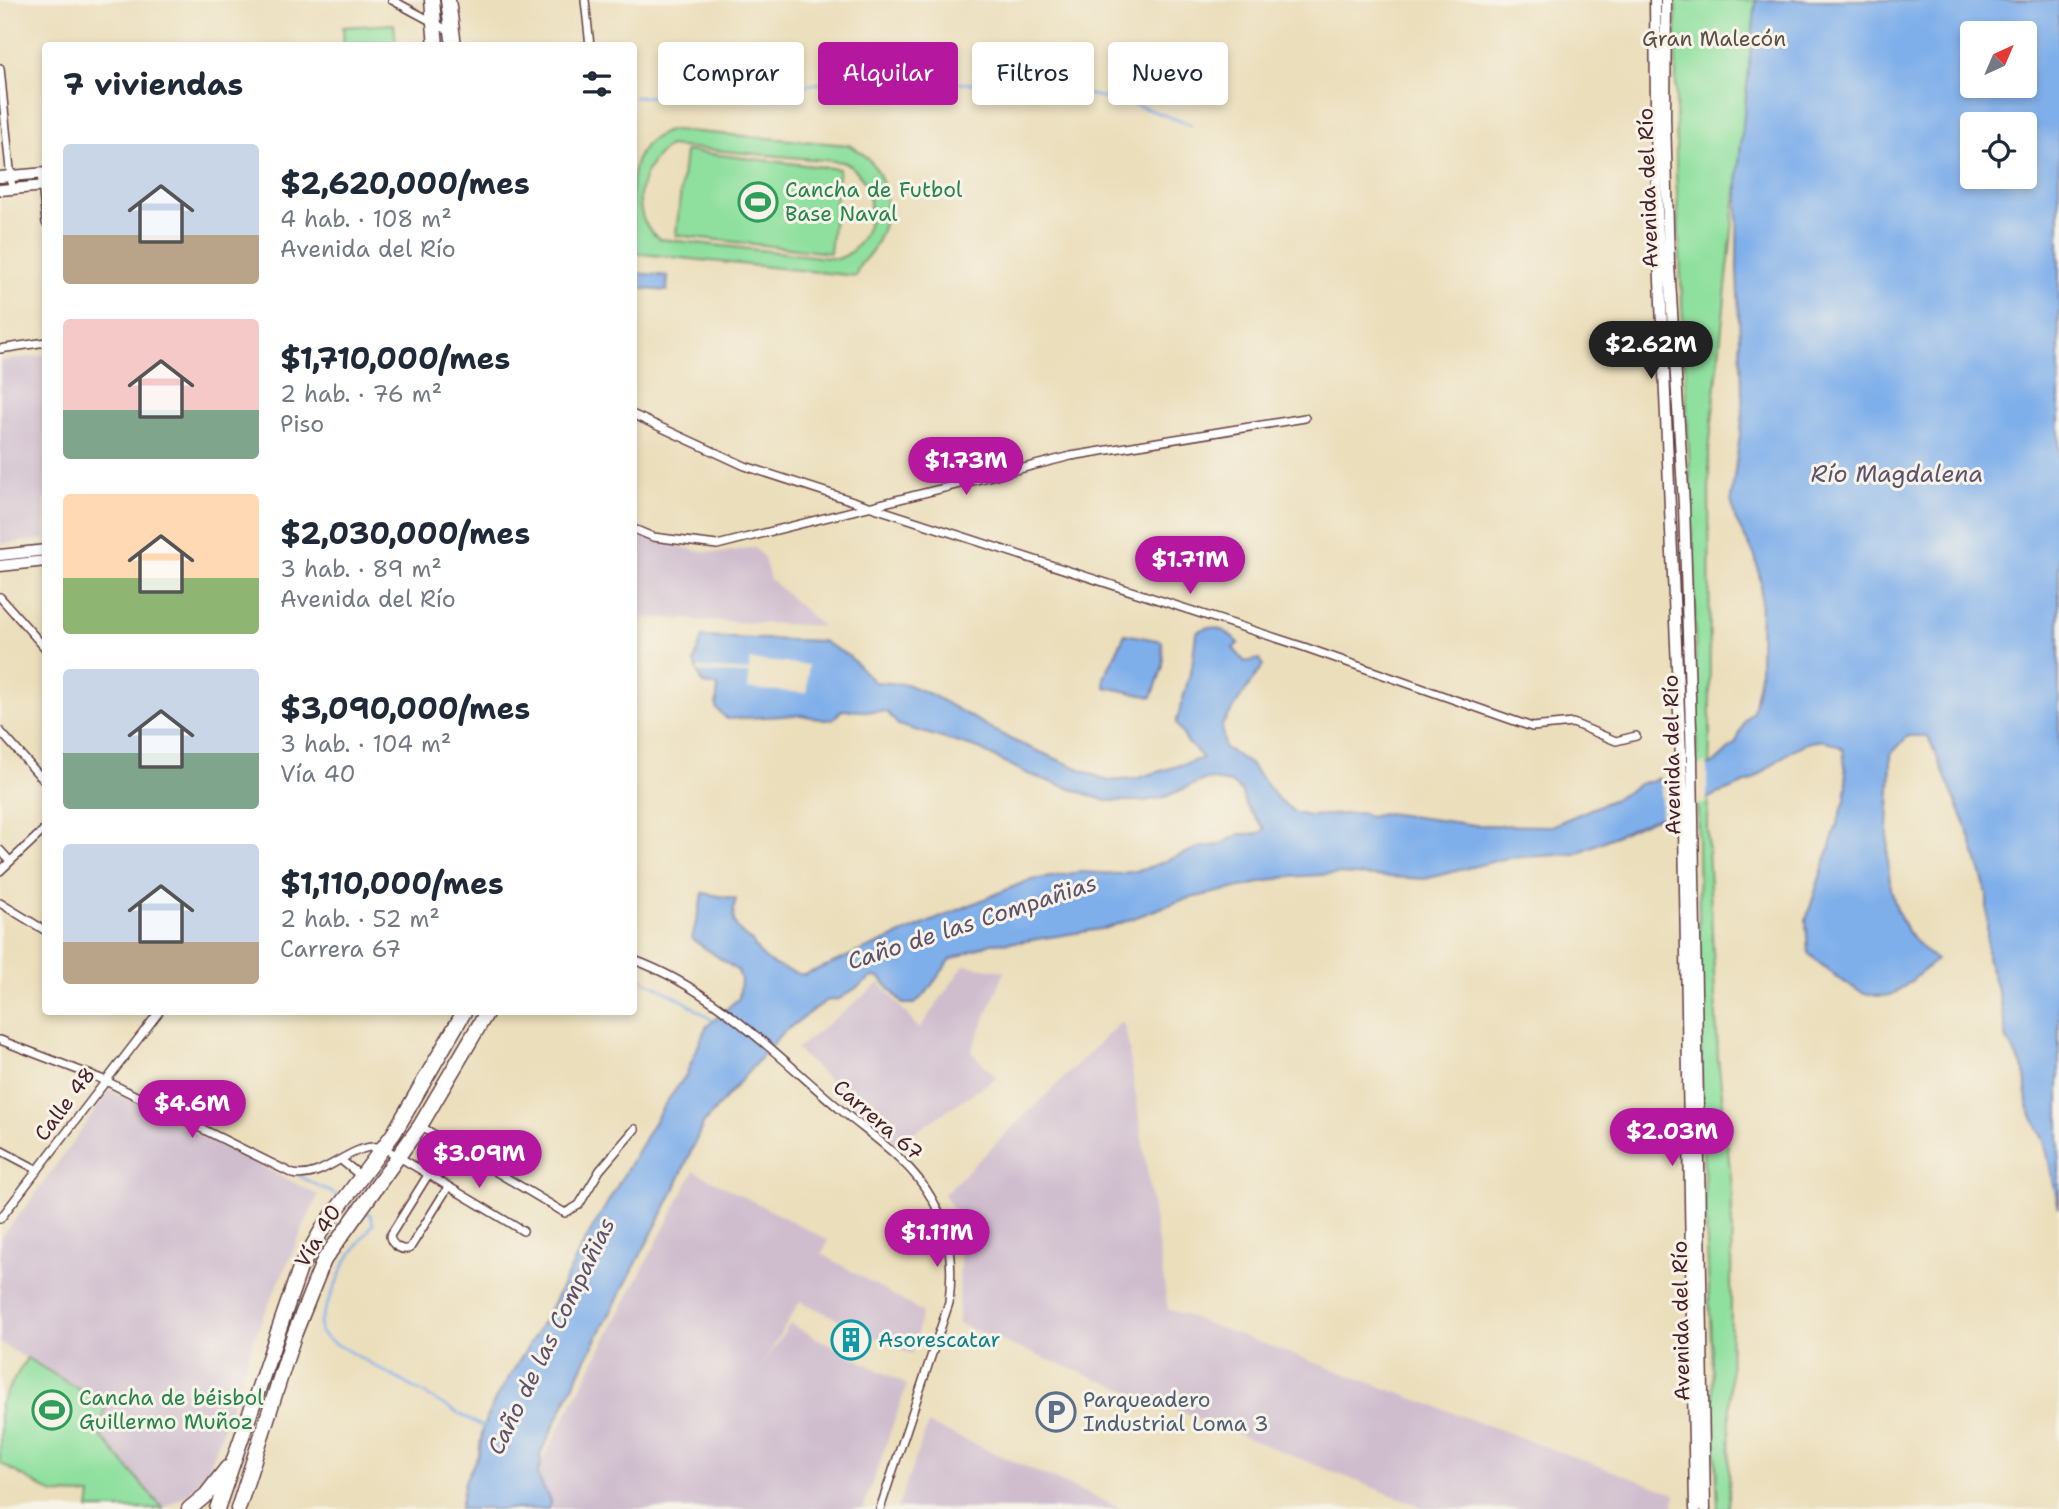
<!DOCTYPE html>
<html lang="es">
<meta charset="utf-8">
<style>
:root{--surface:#fff;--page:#f6f6f7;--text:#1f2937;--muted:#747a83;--accent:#b5179e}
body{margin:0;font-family:"Shantell Sans",sans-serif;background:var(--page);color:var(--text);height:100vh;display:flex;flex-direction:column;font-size:26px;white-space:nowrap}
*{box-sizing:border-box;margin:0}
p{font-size:23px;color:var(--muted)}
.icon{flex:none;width:38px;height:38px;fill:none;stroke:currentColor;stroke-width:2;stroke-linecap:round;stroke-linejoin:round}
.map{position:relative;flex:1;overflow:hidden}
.panel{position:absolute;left:42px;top:42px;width:595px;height:973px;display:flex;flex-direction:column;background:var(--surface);border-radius:7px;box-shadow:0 4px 10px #0003}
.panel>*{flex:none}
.top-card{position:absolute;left:658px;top:42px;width:665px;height:63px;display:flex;gap:14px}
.needle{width:46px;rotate:44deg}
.controls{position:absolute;left:1960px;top:21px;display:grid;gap:14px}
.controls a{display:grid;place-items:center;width:77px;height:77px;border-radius:7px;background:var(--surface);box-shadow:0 4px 10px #0003;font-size:35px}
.price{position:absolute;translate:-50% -60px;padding:0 16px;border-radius:24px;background:var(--accent);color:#fff;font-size:23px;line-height:46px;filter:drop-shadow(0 2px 4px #0008)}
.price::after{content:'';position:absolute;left:50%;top:42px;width:21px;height:16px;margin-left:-10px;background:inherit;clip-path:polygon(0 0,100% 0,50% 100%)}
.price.active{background:#222;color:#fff}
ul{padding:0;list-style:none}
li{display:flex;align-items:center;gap:21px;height:175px;padding:0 21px}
li span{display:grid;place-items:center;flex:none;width:196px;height:140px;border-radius:7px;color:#555}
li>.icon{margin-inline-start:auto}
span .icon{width:84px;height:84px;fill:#fffc;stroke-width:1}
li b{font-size:30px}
h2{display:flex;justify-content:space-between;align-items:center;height:84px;padding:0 21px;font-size:30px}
.chip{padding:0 24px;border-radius:7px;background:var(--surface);box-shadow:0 4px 10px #0003;font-size:24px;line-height:63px}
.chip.active{background:var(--accent);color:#fff}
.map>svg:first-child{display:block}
</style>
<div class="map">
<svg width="2059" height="1509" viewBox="0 0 2059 1509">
<rect width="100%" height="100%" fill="#f7f3e8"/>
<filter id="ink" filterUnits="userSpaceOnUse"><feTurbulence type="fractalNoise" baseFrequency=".0143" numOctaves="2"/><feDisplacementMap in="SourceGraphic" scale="14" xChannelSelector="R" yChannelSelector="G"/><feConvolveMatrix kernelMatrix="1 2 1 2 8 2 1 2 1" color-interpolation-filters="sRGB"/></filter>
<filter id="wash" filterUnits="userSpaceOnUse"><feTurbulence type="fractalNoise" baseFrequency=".00686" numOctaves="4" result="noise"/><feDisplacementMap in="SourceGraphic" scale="28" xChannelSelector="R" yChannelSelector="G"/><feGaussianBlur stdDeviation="1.57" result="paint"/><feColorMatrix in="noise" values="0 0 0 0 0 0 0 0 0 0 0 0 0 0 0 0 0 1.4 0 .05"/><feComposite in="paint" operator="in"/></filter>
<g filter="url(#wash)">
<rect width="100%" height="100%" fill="#ebdebb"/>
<!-- industrial -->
<path fill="#cfbdce" d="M45 355V539L0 544V361Z
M634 535 698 551 721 553 754 547 764 558 770 579 822 626 634 617Z
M964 965 1005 971 971 1052 997 1077 897 1144 796 1049 880 983 919 1029Z
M1122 1021 1126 1031 1168 1309 1676 1494 1673 1509H1427L958 1324 961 1235 955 1212 944 1194Z
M110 1090 318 1195 256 1333 210 1466 189 1493 163 1509 99 1434 106 1406 0 1343V1238L31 1200Z
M694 1171 828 1240 822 1254 922 1312 912 1355 800 1301 758 1372 790 1324 907 1385 863 1509H549V1501L537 1475 541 1463Z
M928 1424 1123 1509H897Z"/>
<!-- green -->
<path fill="#8fe09f" stroke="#6c8065" stroke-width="2" fill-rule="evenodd" d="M1676 0H1756L1709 451 1710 740 1707 826 1718 1058 1732 1188 1729 1509H1718L1702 1125 1694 566 1676 170Z
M394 24 396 45H344L343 27Z
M673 130 849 145C889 165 896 213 873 249 867 259 857 264 856 276L634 253C633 209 617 143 673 130ZM669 146 844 162C882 181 878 244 838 259L660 239C626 216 639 166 669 146Z
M685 151 839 169 830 253 676 235Z
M27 1358 106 1406 99 1434 163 1509H89L91 1495 54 1494 0 1463V1403Z"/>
<!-- water -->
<path fill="#7fafea" stroke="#64678a" stroke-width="2" fill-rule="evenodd" d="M1756 0H2059V1208L2045 1144 2027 1104 2025 1071 2007 1040 2001 1003 1987 957V894L1968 830 1928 736H1908L1891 754C1892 827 1868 912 1936 960 1923 970 1911 982 1898 991 1869 1010 1829 971 1808 953L1806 920 1845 800 1847 785 1843 749C1811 723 1777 764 1751 781L1649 821 1575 854 1507 858 1425 879 1337 874 1287 877 1182 900 1107 928 1019 942 991 943 950 960 926 993 914 1004H903L880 978 873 977 839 999 826 1001 781 1034 703 1124 671 1197 585 1361 540 1455 541 1463 537 1475 550 1501 549 1509H460L465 1481 479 1453 483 1427 494 1402 546 1317 583 1245 663 1107 686 1075 706 1027 739 998 741 980 738 971 692 939 703 893 736 899C730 919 734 931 752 941 760 962 783 970 804 975L1027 881 1080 872 1119 874 1145 869 1198 848 1219 845 1240 834H1257L1265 829 1247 807 1241 791 1231 783 1206 779 1165 797 1145 801H1106L1028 774 979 749 898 725 887 712 842 710 833 719 825 720 801 715 727 719 716 708 718 686 703 684 694 662 702 637 822 641 849 656 874 682 906 684 932 695 1012 740 1108 781 1135 779 1203 758 1188 743 1176 723 1192 667 1196 633C1210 621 1228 631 1239 643L1233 648 1245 662 1259 659 1263 665 1222 725 1224 747 1251 765 1279 800 1296 813 1310 816 1362 813 1369 817 1387 813 1475 825 1551 826 1619 797 1639 784 1713 764 1736 743 1745 720 1753 711 1760 675 1761 583 1755 556 1735 519 1731 499 1743 413 1737 270 1738 173ZM1972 33H2025V86H1972ZM1972 124H2025V177H1972Z
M634 273 668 276 667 291 634 288Z
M1125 634 1162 641 1163 666 1152 697 1105 687 1104 678Z"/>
<!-- pier -->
<path fill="#ebdebb" d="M750 660 808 665 807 693 748 689 749 674 698 672V668L749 671Z
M1707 763V802L1661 820V774Z"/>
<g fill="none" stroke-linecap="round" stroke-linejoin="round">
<!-- stream -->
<path stroke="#7fafea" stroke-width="2.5" d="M634 97 724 95 855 79 1047 86 1130 103 1192 125
M634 975 684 1001 712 1020
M299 1176 340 1197
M364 1211 371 1215 373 1224 345 1263 319 1324 321 1333 329 1340 483 1427"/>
</g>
</g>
<g filter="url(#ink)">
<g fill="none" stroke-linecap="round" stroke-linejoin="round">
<!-- street casing -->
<g stroke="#623c41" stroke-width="10">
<path id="street" d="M392 0 453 33
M585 0 590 46
M0 68 12 190
M41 173 46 223
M0 349 46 342
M634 415 745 466 1304 647 1532 727 1573 723 1616 741 1636 736
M634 529 653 537 717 545 1071 456 1305 418
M0 597 46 649
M0 731 46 783
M0 850 10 861
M0 871 46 828
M0 903 46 931
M634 960C714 989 776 1055 841 1110 873 1137 911 1161 932 1199 951 1231 953 1266 949 1303L880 1509
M0 1040 104 1080 293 1174C325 1181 353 1139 384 1148L523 1231
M420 1126 565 1213 579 1205 600 1170 635 1129
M0 1150 38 1170
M341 1160 362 1177
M428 1175 390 1236C391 1245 402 1252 410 1248L448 1187
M0 1219 159 1012"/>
</g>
<!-- secondary casing -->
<g stroke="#623c41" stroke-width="13">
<path id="secondary" d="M1655 0 1657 212 1684 826 1695 1509
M1666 0 1665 116 1669 264 1684 505 1692 762 1705 1509
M0 177 46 173
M0 190 46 186
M0 555 46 550
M0 566 46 561"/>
</g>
<!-- highway casing -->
<g stroke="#623c41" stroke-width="17">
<path id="highway" d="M432 0 436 46
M448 0 454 46
M189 1509 206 1495 227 1468
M217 1509 300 1268 323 1228 394 1133 464 1012
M238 1509 294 1335 324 1260 420 1126 487 1012"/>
</g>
<!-- street -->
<use href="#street" stroke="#fff" stroke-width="7"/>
<!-- secondary -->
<use href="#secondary" stroke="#fff" stroke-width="10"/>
<!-- highway -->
<use href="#highway" stroke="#fff" stroke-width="14"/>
</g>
</g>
<!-- icons -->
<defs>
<g id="stadium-ring" transform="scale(2.0125)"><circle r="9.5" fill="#f7f3e8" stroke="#2e9e5b" stroke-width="1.5"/><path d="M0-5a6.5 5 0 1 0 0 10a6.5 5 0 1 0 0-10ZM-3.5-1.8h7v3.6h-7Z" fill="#2e9e5b"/></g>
<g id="building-ring" transform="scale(2.0125)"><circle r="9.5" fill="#f7f3e8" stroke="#0f9aa8" stroke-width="1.5"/><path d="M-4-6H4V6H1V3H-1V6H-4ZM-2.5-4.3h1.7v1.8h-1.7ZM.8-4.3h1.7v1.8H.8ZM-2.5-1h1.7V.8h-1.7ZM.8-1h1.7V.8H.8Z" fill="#0f9aa8"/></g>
<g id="parking-ring" transform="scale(2.0125)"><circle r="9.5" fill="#f7f3e8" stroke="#5c6f8a" stroke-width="1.5"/><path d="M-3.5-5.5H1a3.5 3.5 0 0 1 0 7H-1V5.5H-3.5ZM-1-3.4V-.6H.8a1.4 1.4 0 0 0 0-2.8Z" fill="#5c6f8a"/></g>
</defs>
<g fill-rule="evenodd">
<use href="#stadium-ring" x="758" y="202"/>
<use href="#building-ring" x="851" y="1340"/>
<use href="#stadium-ring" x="52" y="1410"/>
<use href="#parking-ring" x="1056" y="1412"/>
</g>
<g text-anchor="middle" stroke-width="6" stroke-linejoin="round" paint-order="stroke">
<!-- park labels -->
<g font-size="21" fill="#5b4f48" stroke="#f7f3e8">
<text x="1714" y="46">Gran Malecón</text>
</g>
<!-- street labels -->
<g font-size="21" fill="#4a1f2b" stroke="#f7f3e8">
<text transform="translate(1648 188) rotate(-92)" y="7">Avenida del Río</text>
<text transform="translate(1672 755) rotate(-91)" y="7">Avenida del Río</text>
<text transform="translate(65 1104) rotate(-53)" y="7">Calle 48</text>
<text transform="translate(878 1120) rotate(41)" y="7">Carrera 67</text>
<text transform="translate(318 1236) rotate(-59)" y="7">Vía 40</text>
<text transform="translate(1681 1321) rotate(-91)" y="7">Avenida del Río</text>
</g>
<!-- leisure labels -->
<g font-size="21" fill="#27864d" stroke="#f7f3e8" text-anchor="start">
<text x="785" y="197">Cancha de Futbol<tspan x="785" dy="24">Base Naval</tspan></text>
<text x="79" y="1405">Cancha de béisbol<tspan x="79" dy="24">Guillermo Muñoz</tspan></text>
</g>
<!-- culture labels -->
<g font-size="21" fill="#0d838f" stroke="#f7f3e8" text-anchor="start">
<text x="878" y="1347">Asorescatar</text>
</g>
<!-- service labels -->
<g font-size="21" fill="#4e5e75" stroke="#f7f3e8" text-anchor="start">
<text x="1083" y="1407">Parqueadero<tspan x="1083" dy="24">Industrial Loma 3</tspan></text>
</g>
<!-- water labels -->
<g font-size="23" font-style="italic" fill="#5d516e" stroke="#f7f3e8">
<text x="1897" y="482">Río Magdalena</text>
<text transform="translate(972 922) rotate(-18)" y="8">Caño de las Compañias</text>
<text transform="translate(551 1336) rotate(-64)" y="8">Caño de las Compañias</text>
</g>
</g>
</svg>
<div class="controls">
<a><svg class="needle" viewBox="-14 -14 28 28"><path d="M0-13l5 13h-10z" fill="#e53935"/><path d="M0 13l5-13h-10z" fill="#747a83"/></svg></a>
<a><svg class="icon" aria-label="locate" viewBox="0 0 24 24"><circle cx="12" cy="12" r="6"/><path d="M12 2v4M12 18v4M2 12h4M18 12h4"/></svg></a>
</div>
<b class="price active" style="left:1651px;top:381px">$2.62M</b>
<b class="price" style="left:966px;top:497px">$1.73M</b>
<b class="price" style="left:1190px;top:596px">$1.71M</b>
<b class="price" style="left:192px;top:1140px">$4.6M</b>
<b class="price" style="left:1672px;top:1168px">$2.03M</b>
<b class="price" style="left:479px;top:1190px">$3.09M</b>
<b class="price" style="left:937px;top:1269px">$1.11M</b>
<div class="top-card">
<a class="chip">Comprar</a>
<a class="chip active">Alquilar</a>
<a class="chip">Filtros</a>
<a class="chip">Nuevo</a>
</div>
<section class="panel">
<h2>7 viviendas<svg class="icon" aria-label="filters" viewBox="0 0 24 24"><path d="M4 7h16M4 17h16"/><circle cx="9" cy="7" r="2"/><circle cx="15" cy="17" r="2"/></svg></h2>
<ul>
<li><span style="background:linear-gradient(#c9d6e8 65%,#b9a48a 0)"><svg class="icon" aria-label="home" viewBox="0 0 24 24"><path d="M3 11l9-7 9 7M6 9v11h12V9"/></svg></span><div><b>$2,620,000/mes</b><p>4 hab. · 108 m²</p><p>Avenida del Río</p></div></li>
<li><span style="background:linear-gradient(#f6c9c9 65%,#7fa58c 0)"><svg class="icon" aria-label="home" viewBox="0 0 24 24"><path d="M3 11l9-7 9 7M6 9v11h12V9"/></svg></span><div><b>$1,710,000/mes</b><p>2 hab. · 76 m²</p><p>Piso</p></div></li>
<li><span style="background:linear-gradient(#ffd9b3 60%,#8fb573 0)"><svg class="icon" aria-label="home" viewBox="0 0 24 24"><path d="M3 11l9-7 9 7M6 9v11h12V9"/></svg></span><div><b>$2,030,000/mes</b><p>3 hab. · 89 m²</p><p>Avenida del Río</p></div></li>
<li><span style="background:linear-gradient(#c9d6e8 60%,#7fa58c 0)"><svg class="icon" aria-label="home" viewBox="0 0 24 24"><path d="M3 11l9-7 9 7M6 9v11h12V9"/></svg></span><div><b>$3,090,000/mes</b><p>3 hab. · 104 m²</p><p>Vía 40</p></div></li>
<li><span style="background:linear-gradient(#c9d6e8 70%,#b9a48a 0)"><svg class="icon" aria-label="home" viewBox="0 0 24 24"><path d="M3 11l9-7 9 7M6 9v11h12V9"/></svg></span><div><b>$1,110,000/mes</b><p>2 hab. · 52 m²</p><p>Carrera 67</p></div></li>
</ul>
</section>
</div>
